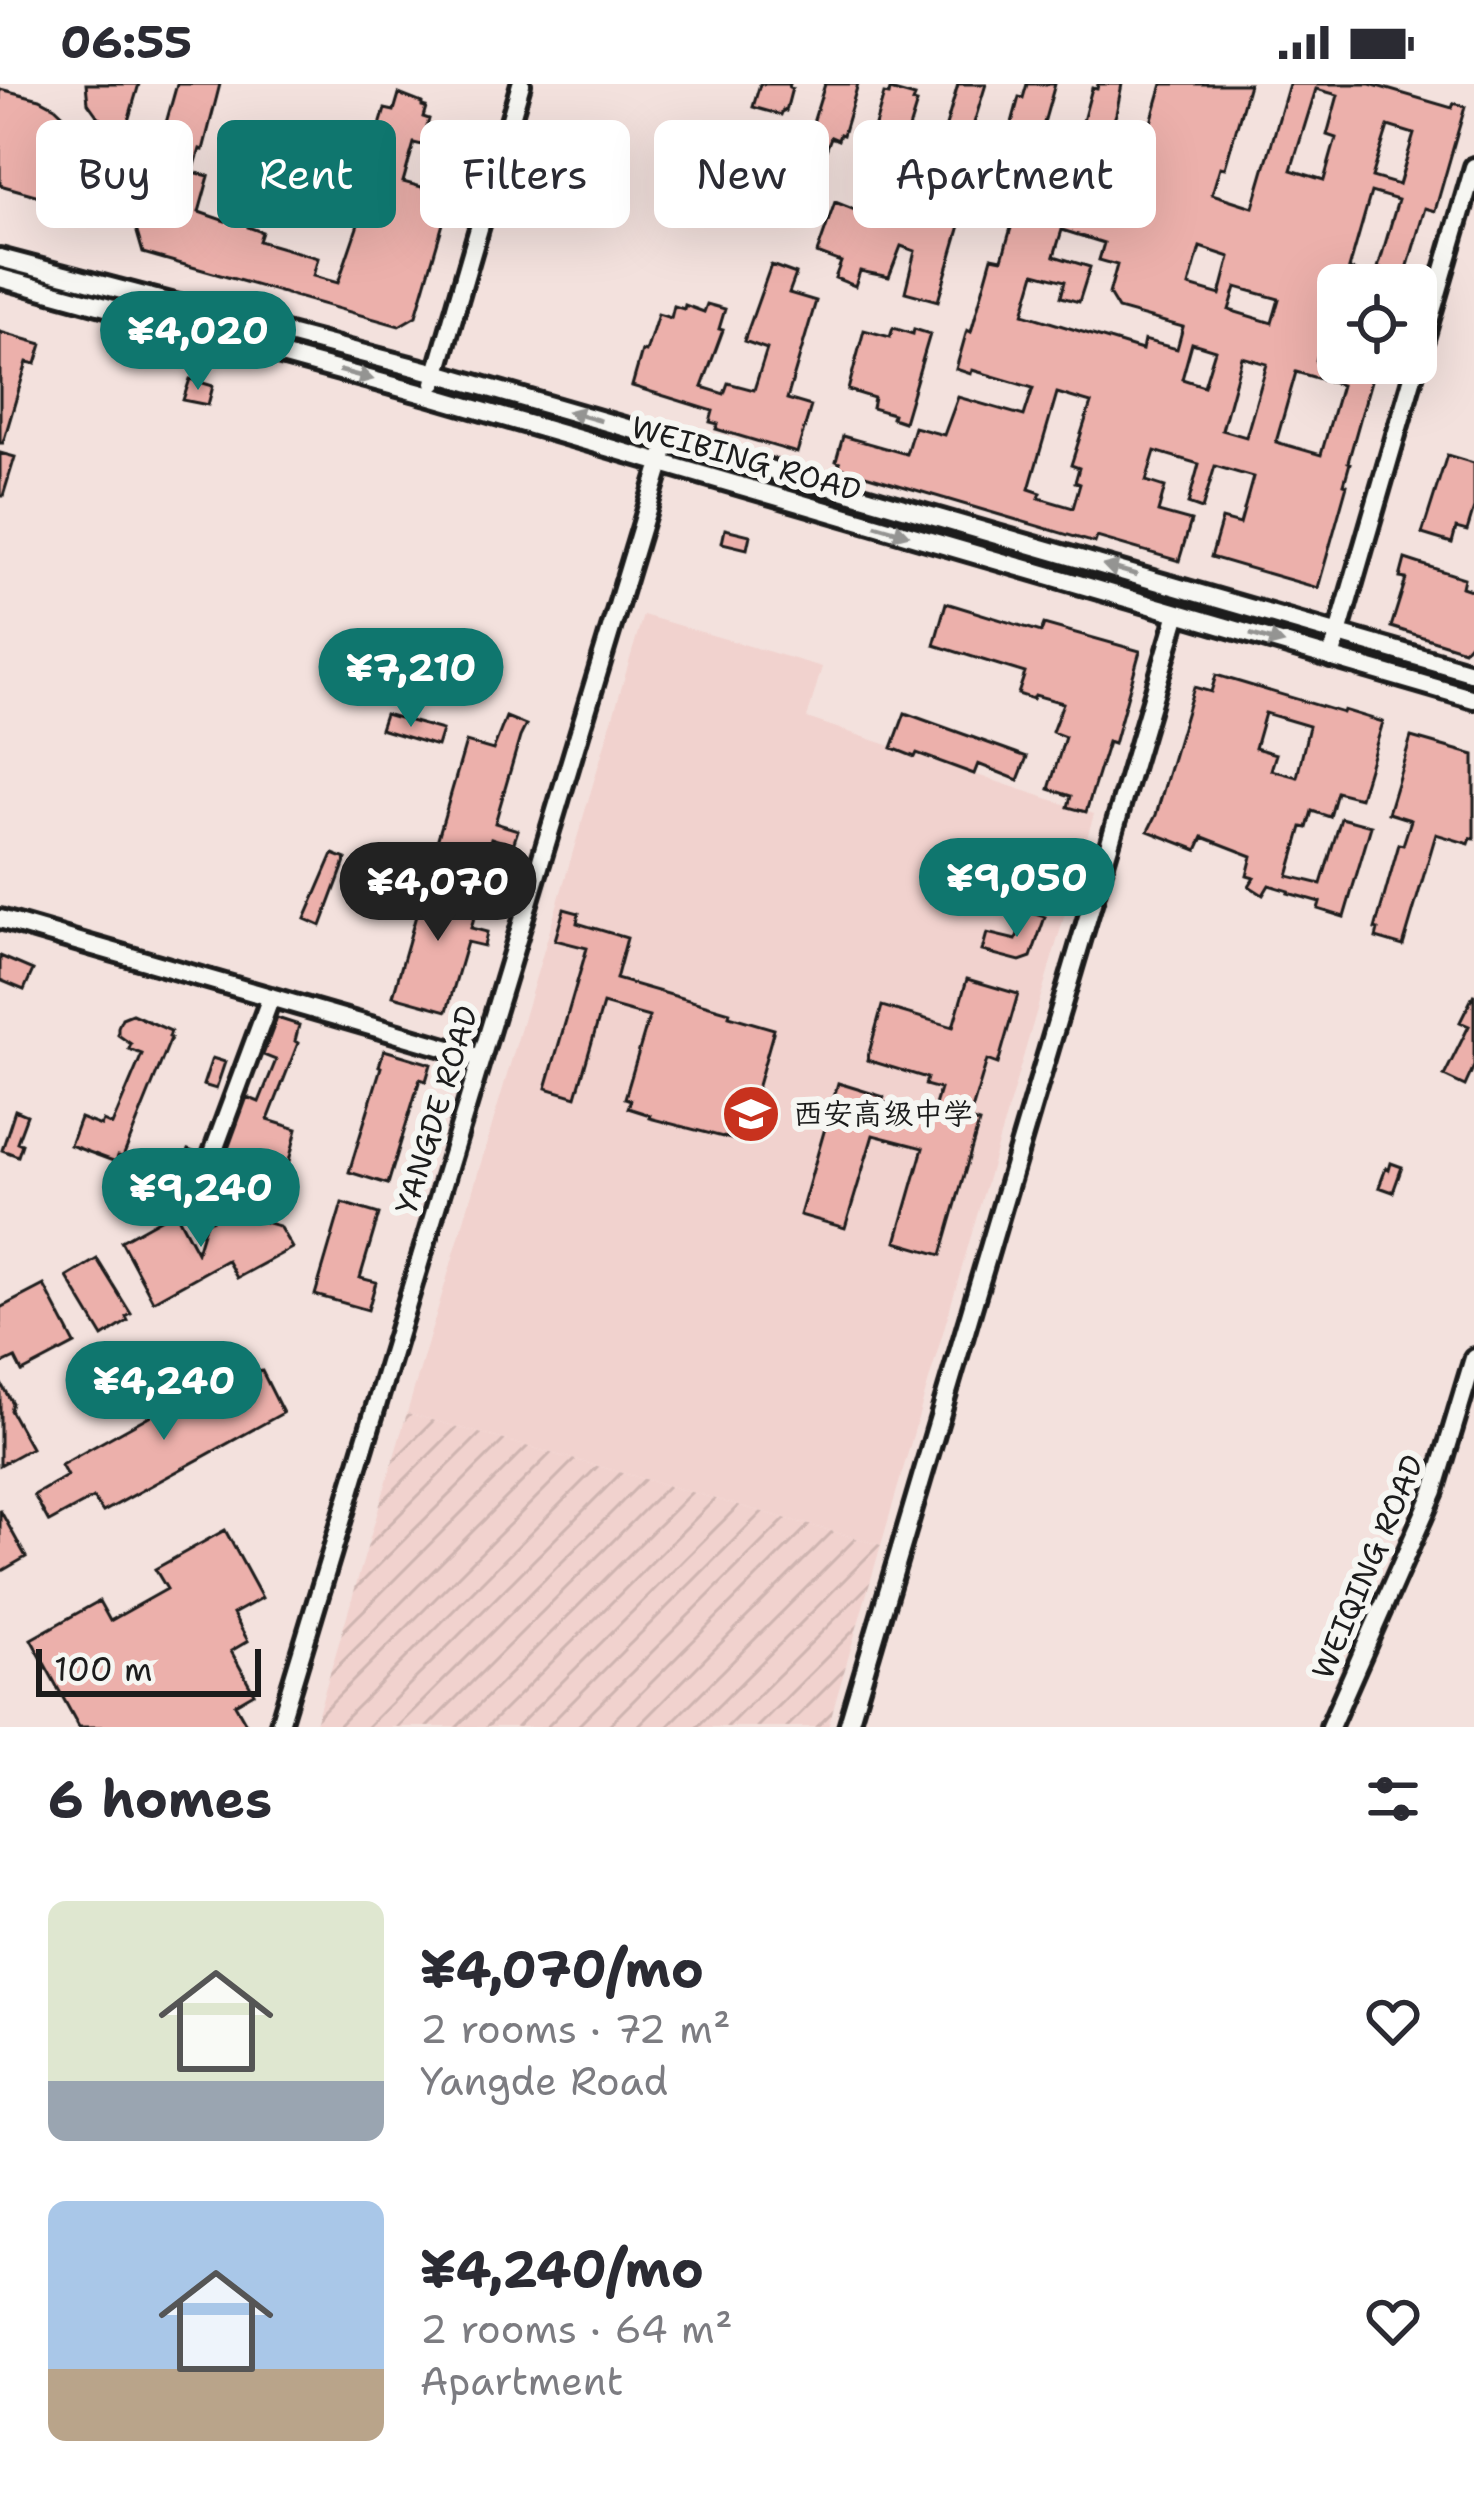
<!DOCTYPE html>
<meta charset="utf-8">
<style>
:root{--surface:#fff;--page:#f2f2f3;--text:#2b2b33;--muted:#7c7c81;--accent:#0f766e}
body{margin:0;font-family:"Shantell Sans","LXGW WenKai TC",sans-serif;background:var(--page);color:var(--text);height:100vh;display:flex;flex-direction:column;font-size:45px;white-space:nowrap}
*{box-sizing:border-box;margin:0}
p{font-size:39px;color:var(--muted)}
.icon{flex:none;width:66px;height:66px;fill:none;stroke:currentColor;stroke-width:2;stroke-linecap:round;stroke-linejoin:round}
.map{position:relative;height:1643px;overflow:hidden}
.side{display:flex;flex-direction:column;background:var(--surface);flex:1}
.side>*{flex:none}
.guide{position:absolute;left:36px;top:36px;width:1404px;height:108px;display:flex;gap:24px}
.controls{position:absolute;left:1317px;top:180px;display:grid;gap:24px}
.controls a{display:grid;place-items:center;width:120px;height:120px;border-radius:18px;background:var(--surface);box-shadow:0 12px 48px #0002;font-size:60px}
.scale{position:absolute;left:36px;bottom:30px;width:225px;box-sizing:border-box;padding-left:12px;border:6px solid #1c1c1c;border-top:0;font-size:33px;line-height:42px;white-space:nowrap;color:#1c1c1c;-webkit-text-stroke:9px #f6f6f2;paint-order:stroke}
.price{position:absolute;translate:-50% -102px;padding:0 27px;border-radius:42px;background:var(--accent);color:#fff;font-size:39px;line-height:78px;filter:drop-shadow(0 3px 6px #0008)}
.price::after{content:'';position:absolute;left:50%;top:72px;width:36px;height:27px;margin-left:-18px;background:inherit;clip-path:polygon(0 0,100% 0,50% 100%)}
.price.active{background:#222;color:#fff}
ul{padding:0;list-style:none}
li{display:flex;align-items:center;gap:36px;height:300px;padding:0 48px}
li span{display:grid;place-items:center;flex:none;width:336px;height:240px;border-radius:18px;color:#555}
li>.icon{margin-inline-start:auto}
span .icon{width:144px;height:144px;fill:#fffc;stroke-width:1}
li b{font-size:51px}
h2{display:flex;justify-content:space-between;align-items:center;height:144px;padding:0 48px;font-size:51px}
.pill{padding:0 42px;border-radius:18px;background:var(--surface);box-shadow:0 12px 48px #0002;font-size:42px;line-height:108px}
.pill.active{background:var(--accent);color:#fff}
.status{display:flex;justify-content:space-between;align-items:center;height:84px;padding:0 60px;background:var(--surface);direction:ltr}
.status svg{height:33px;fill:currentColor}
.map>svg:first-child{display:block}
</style>
<div class="status"><b>06:55</b><svg viewBox="0 0 49 12"><path d="M0 12V9h3v3zM5 12V6h3v6zM10 12V3h3v9zM15 12V0h3v12zM26 1h20v11H26zM47 4h2v5h-2z"/></svg></div>
<div class="map">
<svg width="1474" height="1643" viewBox="0 0 1474 1643">
<defs>
<pattern id="industrial-furrows" width="10" height="10" patternUnits="userSpaceOnUse" patternTransform="scale(3)"><rect width="10" height="10" fill="#f1d2ce"/><path d="M-1 1l2-2M0 10L10 0M9 11l2-2" fill="none" stroke="#ceb4b0"/></pattern>
</defs>
<rect width="100%" height="100%" fill="#f3e1dd"/>
<filter id="ink" filterUnits="userSpaceOnUse"><feTurbulence type="fractalNoise" baseFrequency=".00833" numOctaves="2"/><feDisplacementMap in="SourceGraphic" scale="24" xChannelSelector="R" yChannelSelector="G"/><feConvolveMatrix kernelMatrix="1 2 1 2 8 2 1 2 1" color-interpolation-filters="sRGB"/></filter>
<g filter="url(#ink)">
<!-- built -->
<path fill="#f1d2ce" d="M643 531 822 583 807 634 1094 730 881 1461 407 1329Z"/>
<!-- industrial -->
<path fill="url(#industrial-furrows)" d="M407 1329 881 1461 828 1643H314Z"/>
<!-- building -->
<path fill="#ecb0ab" stroke="#1c1c1c" stroke-width="3" fill-rule="evenodd" d="M86 0H139L126 44 103 37 98 33 88 19Z
M177 0H220L203 66 200 65 193 88 209 92 199 128 225 137 227 127 250 133 248 143 262 148 259 157 318 174 313 192 338 199 366 117 360 115 369 85 377 87 388 50 378 48 385 25 394 27 399 10 422 19V22L426 23 423 33 429 35 422 61 414 59 403 98 425 104 440 57 465 64 416 232 399 242 143 169 136 145Z
M760 0H790L789 3 792 4 786 27 783 26 781 31 753 23Z
M825 0H858L843 51 840 50 838 56 831 53 810 110 795 104 816 49 812 42Z
M958 0H986L974 39 1009 50 1019 13 1023 14 1027 0H1055L1038 60 1074 70 1092 4 1097 5 1098 0H1122L1116 30 1095 89 1133 101 1162 0H1249L1225 84 1220 83 1212 110 1253 123 1289 0H1370L1452 24 1454 19 1465 23 1435 127 1425 124 1407 185 1405 184 1402 192 1378 184 1398 116 1371 108 1349 185 1362 189 1359 201H1338L1332 225 1338 226V250L1324 246 1316 277 1343 285 1345 279H1376L1348 378 1350 379 1344 400 1347 401 1318 504 1211 473 1222 435 1240 440 1253 393 1215 382 1202 425 1188 420 1199 380 1155 367 1146 397 1165 403 1158 428 1191 437 1179 477 1097 453 1095 459 838 383 840 379 836 377 843 352 906 370 914 343 944 351 958 313 1024 332 1033 304 972 286 971 290 956 285 967 246 971 248 992 173 1002 175 1017 123 930 98ZM1316 5 1338 11 1327 51 1336 54 1324 96 1291 86ZM1388 42 1414 50 1399 101 1372 93ZM1062 146 1104 159 1099 176 1117 181 1109 210 1118 225 1183 243 1177 265 1144 256 1142 266 1023 230 1035 189 1065 197 1061 213 1079 218 1090 183 1054 172ZM1200 163 1230 173 1220 211 1189 202ZM1236 203 1279 215 1272 239 1229 226ZM1192 259 1215 266 1204 302 1182 295ZM1242 273 1267 280 1246 353 1222 346ZM1296 288 1341 301 1321 371 1276 358ZM1057 309 1091 319 1071 381 1079 384 1075 398 1080 400 1073 424 1039 414 1041 409 1029 405Z
M0 5 40 15 55 23 75 42 94 74 78 84 95 89 85 125 0 101Z
M890 6 915 13 913 18 917 19 900 74H897L896 80 870 73 872 67 868 66 884 10 889 11Z
M835 118 893 141 896 131 924 139 927 129 961 138 938 217 905 208 915 167 901 162 889 193 860 187 855 202 835 194 841 178 817 169Z
M771 181 796 190 789 209 816 217 787 315 811 322 797 369 716 345 718 340 710 338 713 327 632 302 642 267 646 268 658 230 671 234 674 222 684 225 685 221 704 228 707 220 725 225 719 245 723 246 702 303 724 310 728 299 754 306 767 265 744 257Z
M893 244 913 250 914 245 930 250 904 338 892 334 893 330 872 324 874 314 848 306 864 246 890 253Z
M0 248 42 260 36 280 27 278 3 359H0Z
M190 295 213 302 208 321 183 316Z
M0 369 15 373 3 412H0Z
M1447 371 1474 379V424L1467 447 1456 444 1452 459 1422 450Z
M725 445 750 451 747 465 722 459Z
M1405 475 1464 494 1462 503 1474 507V544L1471 558 1464 566 1391 543 1406 495 1400 494Z
M946 519 1041 548 1044 540 1140 567 1114 660 1108 658 1086 728 1068 723 1071 712 1049 705 1065 653 1052 648 1063 619 1035 611 1033 615 1018 610 1025 589 934 561Z
M1216 591 1343 629 1344 626 1383 638 1360 714 1337 708 1330 733 1312 727 1307 744 1302 743 1288 792 1321 800 1341 734 1371 742 1344 833 1318 825 1320 818 1288 809 1289 807 1269 801 1263 811 1249 802 1254 794 1247 792 1252 772 1203 753 1197 766 1148 747 1156 731 1194 603 1211 608ZM1265 629 1309 642 1297 693 1271 686 1276 670 1255 664Z
M905 629 1027 673 1018 696 978 680 974 690 917 669 915 673 892 664Z
M385 630 442 646 437 662 380 645Z
M506 633 526 641 520 653 495 739 518 746 513 761 491 754 485 775 436 761 466 658 493 666Z
M1411 653 1474 671V755L1471 754 1469 760 1436 750 1403 862 1376 854 1378 846 1375 845 1399 760 1403 761 1411 736 1388 729Z
M333 770 346 775 321 842 305 835Z
M427 793 481 809 471 844 487 848 484 862 467 858 447 927 393 912Z
M564 825 579 829 577 839 627 854 616 895 730 928 729 932 774 945 742 1058 649 1034 650 1031 628 1024 631 1016 625 1014 649 933 603 920 576 1013 546 1004 587 864 555 856Z
M1025 827 1045 833 1031 873 1020 877 982 867 987 849 1016 856Z
M0 872 33 886 24 906 0 896Z
M967 895 1018 910 998 980 987 976 969 1036 979 1039 941 1171 896 1158 923 1064 873 1051 845 1144 800 1131 838 999 884 1013 882 1018 932 1031 940 1005 925 1001 927 994 867 976 882 922 953 943Z
M1474 910V982L1465 1002 1444 992 1469 942 1460 938Z
M132 930 171 947 169 953 171 954 123 1073 118 1072 116 1078 70 1061 80 1034 101 1042 103 1037 112 1041 142 970 129 965 131 960 118 951V943L122 934Z
M277 934 299 941 295 957 298 959 268 1036 297 1045 280 1113 227 1097 231 1085 222 1081 247 1013 259 1018 276 976 263 971Z
M384 966 431 980 426 997 420 995 388 1100 349 1088 381 983 379 982Z
M212 974 225 978 216 1005 203 1001Z
M15 1026 27 1031 17 1058 22 1060 18 1072 2 1066Z
M188 1066 199 1070 197 1078 200 1085 197 1094 174 1085 179 1072 185 1074Z
M1391 1079 1402 1083 1393 1108 1379 1103 1386 1084 1389 1086Z
M342 1119 379 1130 360 1194 376 1198 368 1226 315 1211Z
M175 1127 197 1168 206 1138 229 1128 279 1142 292 1164 237 1194 227 1176 153 1217 121 1157Z
M97 1175 131 1230 126 1233 128 1237 103 1253 67 1193Z
M44 1201 75 1260 22 1288 15 1274 0 1281V1224Z
M253 1277 259 1288 262 1287 283 1329 103 1428 93 1414 49 1438 34 1411 67 1392 61 1381 241 1281 243 1283Z
M0 1298 12 1319 10 1326 31 1364 0 1381Z
M0 1426 26 1473 0 1488Z
M225 1446 262 1514 233 1530 248 1557 231 1567 254 1609 235 1620 248 1643H79L31 1555 99 1517 110 1537 167 1505 155 1485Z"/>
<g fill="none" stroke-linecap="round" stroke-linejoin="round">
<!-- minor casing -->
<g stroke="#1c1c1c" stroke-width="26">
<path id="minor" d="M0 174 437 289 1474 589
M0 194 431 312 1474 615
M434 299 521 0
M1331 574 1474 83
M0 835 481 974
M210 1077 271 913
M279 1643 668 356
M848 1643 1178 529
M1330 1643 1434 1407 1474 1274"/>
</g>
<!-- minor -->
<use href="#minor" stroke="#f6f6f2" stroke-width="16"/>
</g>
<!-- one-way arrows -->
<defs><path id="oneway-solid" d="M-6-.8H1V-3.2L6.5 0L1 3.2V.8H-6Z" transform="scale(3)"/></defs>
<g fill="#949492">
<use href="#oneway-solid" transform="translate(356 291) rotate(15)"/>
<use href="#oneway-solid" transform="translate(584 332) rotate(-164)"/>
<use href="#oneway-solid" transform="translate(892 446) rotate(16)"/>
<use href="#oneway-solid" transform="translate(1120 486) rotate(-164)"/>
<use href="#oneway-solid" transform="translate(1267 555) rotate(16)"/>
</g>
</g>
<!-- icons -->
<defs>
<g id="school-disc" transform="scale(3)"><circle r="9.5" fill="#c8321e" stroke="#f6f6f2"/><path d="M0-5L7-2L0 1L-7-2ZM-4 1L0 2.5L4 1V4Q0 6-4 4Z" fill="#fff"/></g>
</defs>
<g fill-rule="evenodd">
<use href="#school-disc" x="751" y="1030"/>
</g>
<g text-anchor="middle" stroke-width="12" stroke-linejoin="round" paint-order="stroke">
<!-- street labels -->
<g font-size="30" fill="#1c1c1c" stroke="#f6f6f2">
<text transform="translate(746 375) rotate(16)" y="10">WEIBING ROAD</text>
<text transform="translate(437 1026) rotate(-73)" y="10">YANGDE ROAD</text>
<text transform="translate(1368 1483) rotate(-67)" y="10">WEIQING ROAD</text>
</g>
<!-- poi labels -->
<g font-size="30" fill="#1c1c1c" stroke="#f6f6f2" text-anchor="start">
<text x="793" y="1040">西安高级中学</text>
</g>
</g>
</svg>
<div class="controls">
<a><svg class="icon" aria-label="locate" viewBox="0 0 24 24"><circle cx="12" cy="12" r="6"/><path d="M12 2v4M12 18v4M2 12h4M18 12h4"/></svg></a>
</div>
<div class="scale">100 m</div>
<b class="price" style="left:198px;top:309px">¥4,020</b>
<b class="price" style="left:411px;top:646px">¥7,210</b>
<b class="price" style="left:1017px;top:856px">¥9,050</b>
<b class="price active" style="left:438px;top:860px">¥4,070</b>
<b class="price" style="left:201px;top:1166px">¥9,240</b>
<b class="price" style="left:164px;top:1359px">¥4,240</b>
<div class="guide">
<a class="pill">Buy</a>
<a class="pill active">Rent</a>
<a class="pill">Filters</a>
<a class="pill">New</a>
<a class="pill">Apartment</a>
</div>
</div>
<section class="side">
<h2>6 homes<svg class="icon" aria-label="filters" viewBox="0 0 24 24"><path d="M4 7h16M4 17h16"/><circle cx="9" cy="7" r="2"/><circle cx="15" cy="17" r="2"/></svg></h2>
<ul>
<li><span style="background:linear-gradient(#dfe7d0 75%,#9aa5b1 0)"><svg class="icon" aria-label="home" viewBox="0 0 24 24"><path d="M3 11l9-7 9 7M6 9v11h12V9"/></svg></span><div><b>¥4,070/mo</b><p>2 rooms · 72 m²</p><p>Yangde Road</p></div><svg class="icon" aria-label="heart" viewBox="0 0 24 24"><path d="M12 20l-8-8c-3-5 5-10 8-4 3-6 11-1 8 4z"/></svg></li>
<li><span style="background:linear-gradient(#a9c7e8 70%,#b9a48a 0)"><svg class="icon" aria-label="home" viewBox="0 0 24 24"><path d="M3 11l9-7 9 7M6 9v11h12V9"/></svg></span><div><b>¥4,240/mo</b><p>2 rooms · 64 m²</p><p>Apartment</p></div><svg class="icon" aria-label="heart" viewBox="0 0 24 24"><path d="M12 20l-8-8c-3-5 5-10 8-4 3-6 11-1 8 4z"/></svg></li>
</ul>
</section>
